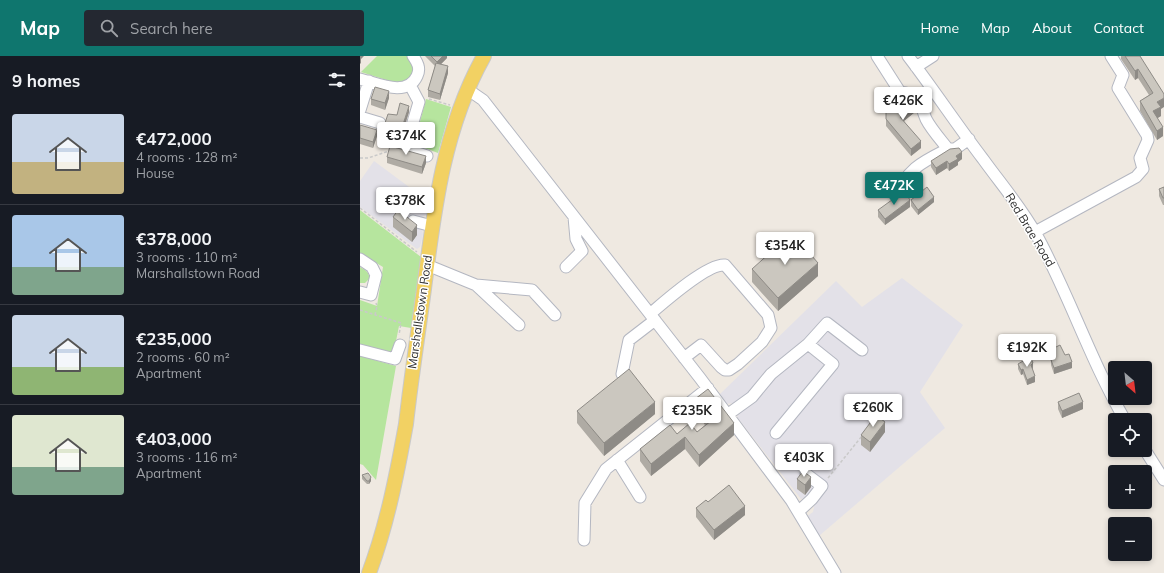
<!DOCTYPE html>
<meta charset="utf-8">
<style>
:root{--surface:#171b24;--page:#242831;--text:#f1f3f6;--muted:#9ea1a6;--line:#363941;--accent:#0f766e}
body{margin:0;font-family:Mulish,sans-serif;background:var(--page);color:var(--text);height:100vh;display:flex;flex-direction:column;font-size:15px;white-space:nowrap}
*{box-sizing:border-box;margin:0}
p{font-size:13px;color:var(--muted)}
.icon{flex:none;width:22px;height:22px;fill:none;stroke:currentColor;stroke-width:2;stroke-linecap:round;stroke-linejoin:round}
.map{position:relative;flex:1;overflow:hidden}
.sheet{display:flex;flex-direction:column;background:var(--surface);width:360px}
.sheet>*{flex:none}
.needle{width:26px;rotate:152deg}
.controls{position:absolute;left:748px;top:305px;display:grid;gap:8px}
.controls a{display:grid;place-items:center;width:44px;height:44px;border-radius:4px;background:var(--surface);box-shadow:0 2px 6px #0003;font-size:20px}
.price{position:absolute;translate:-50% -34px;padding:0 9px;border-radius:4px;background:#fff;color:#222;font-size:13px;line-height:26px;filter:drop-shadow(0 1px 2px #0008)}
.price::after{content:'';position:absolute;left:50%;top:24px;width:12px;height:9px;margin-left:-6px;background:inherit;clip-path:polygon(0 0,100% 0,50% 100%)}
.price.selected{background:var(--accent);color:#fff}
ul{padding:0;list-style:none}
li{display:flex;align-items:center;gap:12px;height:100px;padding:0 12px}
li+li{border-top:1px solid var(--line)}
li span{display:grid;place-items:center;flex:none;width:112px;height:80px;border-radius:4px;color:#555}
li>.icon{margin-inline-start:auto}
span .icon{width:48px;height:48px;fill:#fffc;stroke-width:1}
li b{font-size:17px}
h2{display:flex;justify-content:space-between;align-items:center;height:48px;padding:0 12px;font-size:17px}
header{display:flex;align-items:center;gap:24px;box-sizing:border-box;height:56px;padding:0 20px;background:var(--accent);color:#fff}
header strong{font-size:19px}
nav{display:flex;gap:22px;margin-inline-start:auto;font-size:14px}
.search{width:280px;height:36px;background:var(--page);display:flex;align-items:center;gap:10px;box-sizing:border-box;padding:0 14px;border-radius:4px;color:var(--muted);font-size:15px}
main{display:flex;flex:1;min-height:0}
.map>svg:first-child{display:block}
</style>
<header>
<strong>Map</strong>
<div class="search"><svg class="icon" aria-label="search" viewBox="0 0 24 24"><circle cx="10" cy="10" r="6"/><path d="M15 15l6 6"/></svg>Search here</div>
<nav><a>Home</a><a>Map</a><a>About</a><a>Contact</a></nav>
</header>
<main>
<section class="sheet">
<h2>9 homes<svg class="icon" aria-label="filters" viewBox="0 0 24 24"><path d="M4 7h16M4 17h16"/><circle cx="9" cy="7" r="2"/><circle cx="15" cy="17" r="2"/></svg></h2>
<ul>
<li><span style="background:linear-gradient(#c9d6e8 60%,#c2b280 0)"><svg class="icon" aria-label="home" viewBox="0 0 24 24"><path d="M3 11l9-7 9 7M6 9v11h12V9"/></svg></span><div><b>€472,000</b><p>4 rooms · 128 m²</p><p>House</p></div></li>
<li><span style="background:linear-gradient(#a9c7e8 65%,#7fa58c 0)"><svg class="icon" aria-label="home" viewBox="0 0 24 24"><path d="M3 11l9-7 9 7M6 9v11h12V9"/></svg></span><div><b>€378,000</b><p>3 rooms · 110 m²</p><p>Marshallstown Road</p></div></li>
<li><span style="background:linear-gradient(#c9d6e8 65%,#8fb573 0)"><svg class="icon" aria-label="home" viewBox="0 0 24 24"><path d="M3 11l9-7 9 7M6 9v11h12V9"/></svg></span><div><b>€235,000</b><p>2 rooms · 60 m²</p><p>Apartment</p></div></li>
<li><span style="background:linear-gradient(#dfe7d0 65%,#7fa58c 0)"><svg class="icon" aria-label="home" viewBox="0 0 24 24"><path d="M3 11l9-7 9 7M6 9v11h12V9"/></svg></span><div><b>€403,000</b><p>3 rooms · 116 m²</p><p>Apartment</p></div></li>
</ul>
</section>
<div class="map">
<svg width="804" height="517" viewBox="0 0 804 517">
<rect width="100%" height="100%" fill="#efe9e1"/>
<!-- industrial -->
<path fill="#e3e1e8" d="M14 105 68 145 66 159 60 162 63 178 60 191 57 193 0 151V125Z
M542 222 603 269 560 336 585 372 459 480 446 461 453 456 455 446 449 440 441 443 377 361 380 355 374 347 366 348 359 339 476 225 502 251Z"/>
<!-- green -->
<path fill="#b6e59e" d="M17 0H47L54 11 52 21 39 28 1 16Z
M66 43 91 51 78 97 54 88Z
M0 154 61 201 51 272 39 270 34 295 31 296 0 288V244L17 250 23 211 0 197Z
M0 211C5 214 10 216 9 223L5 227H0Z
M0 300 36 310 16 424 3 409 0 408Z"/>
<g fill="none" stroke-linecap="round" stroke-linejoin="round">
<!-- minor casing -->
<g stroke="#b4b7c1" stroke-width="13">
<path id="minor" d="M517 0 540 36C561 39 559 46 566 63 571 73 581 84 588 93H595L609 83
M548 0C574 34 597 69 623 103 641 128 661 151 676 178 709 238 730 304 765 364
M556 11 573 0
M0 23C17 27 47 42 57 20 61 12 57 6 53 0
M50 29 59 46 45 93 67 100
M107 33 123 44 340 322 431 444 475 517
M0 54 9 25
M0 61 20 67
M538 141C544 114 564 105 588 93
M53 165 72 170
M675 176 776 121 783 113 780 102 788 84 787 79 758 32 763 19 751 0
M0 203 12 211 16 219 11 239 0 236
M67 209 116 229 172 234 195 259
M206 211 222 195 216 183 214 161
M116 229 159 269
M290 258C304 246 348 207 365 209L408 259 411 272 402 286 378 308 369 314H365L361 311 341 289 324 302
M448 288 467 267 502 294
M0 294 35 303 40 289
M262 318 269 284 295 264
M367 359 392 341 411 318 448 288 473 308 416 377
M785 394 804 424
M257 404 280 441
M439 455 452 443 462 430 446 418
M224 484 225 447 246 413 348 332"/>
</g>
<!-- major casing -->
<g stroke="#c9c9c9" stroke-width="16">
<path id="major" d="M9 517C27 469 37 418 46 368 51 323 58 278 64 233 74 153 84 71 124 0"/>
</g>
<!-- path -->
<path stroke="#c9c9c9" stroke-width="1.5" stroke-dasharray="3 2" stroke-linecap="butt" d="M69 43 90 49
M0 102H8L29 95
M0 152 57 196
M0 254 41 267 39 279
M15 259 17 250 16 247
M468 422 502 380"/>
<!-- minor -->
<use href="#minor" stroke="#fff" stroke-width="11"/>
<!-- major -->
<use href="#major" stroke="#f2d163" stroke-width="14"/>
</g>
<!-- wall -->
<path fill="#afaba4" d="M65 0H87V2L81 8 88 17 80 44 68 41V34L75 10Z
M761 0H780L801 53V60L797 62 803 80 797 84 780 55V45L789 39 778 22 775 24 761 3Z
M29 42 25 54 11 49V43Z
M555 47V56L544 65 561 92 551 100 526 70V63Z
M49 56 38 90 30 88V85L22 82V76L37 59Z
M0 69 17 80 13 92 0 88Z
M27 101 66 107 62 118 27 107Z
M602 103 598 106V109L589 115 587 112 576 119 571 111V105Z
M804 131V149H803L799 140V133Z
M551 144 574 146 558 159 551 150Z
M550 151 525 169 518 161V154Z
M33 161 57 179 52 186 33 171Z
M392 213 458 220 418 255 392 226Z
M690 294 705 299 712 312 694 318 691 309V304L692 303 690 300Z
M658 308 673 313H672L675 326 667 329 663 318 661 319 658 313Z
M335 343 374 379 339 411 325 393 291 420 280 405V393L317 378 337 376 345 369 335 355Z
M698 346 723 353 702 362 698 353Z
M217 355 295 358 244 400 217 367Z
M525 376 510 396 501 389V379Z
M2 419 11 425 9 428H7L2 423Z
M437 423 451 431 445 439 437 433Z
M348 446 385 459 354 484 336 461V452Z"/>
<!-- shaded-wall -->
<path fill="#8e8b86" d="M0 0H4L1 3V7L0 8Z
M83 0H87V2L77 12V6Z
M88 10V17L80 44V38Z
M778 13V22L775 24V15Z
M29 35V42L25 54V47Z
M804 42V51L801 53V60L793 65V55L797 46Z
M555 47V56L540 68V61Z
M49 50V56L38 90V84Z
M803 71V80L797 84V75Z
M17 74V80L13 92V86Z
M561 85V92L551 100V93Z
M602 96V103L598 106V109L589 115V108L596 100Z
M66 100V107L62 118V111Z
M587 105V112L576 119V112Z
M574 141V146L558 159V154Z
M550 144V151L525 169V163Z
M57 169V179L52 186V176Z
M458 207V220L418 255V242Z
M712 306V312L694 318V312Z
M673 307V313L671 314V309Z
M663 313V318L661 319V314Z
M675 320V326L667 329V324Z
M295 346V358L244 400V387Z
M723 346V353L702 362V355Z
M525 366V376L510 396V386Z
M374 367V379L339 411V399Z
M325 381V393L291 420V408Z
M11 421V425L9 428V425Z
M451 421V431L445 439V429Z
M385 450V459L354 484V474Z"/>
<!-- building -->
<path fill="#cbc7bf" stroke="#8e8b86" d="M71 0H83L77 6Z
M765 0H780L804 38V42L797 46 801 51 793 55 803 71 797 75 780 45 793 37 778 13 775 15Z
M76 7 88 10 80 38 68 34Z
M15 31 29 35 25 47 11 43Z
M548 39 554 44 555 47 553 48 555 50 540 61 561 85 551 93 526 63V55Z
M40 47 49 50 38 84 30 82 31 79 22 76 28 58 37 59Z
M0 69 17 74 13 86 0 82Z
M30 90 66 100 62 111 27 101Z
M599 92 602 96 596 100 598 103 589 108 587 105 576 112 571 105 590 93Z
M567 131 574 141 558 154 551 144Z
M804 131V142H803L799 133Z
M545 136 550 144 525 163 518 154 536 141 542 140Z
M38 154 57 169 52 176 33 161Z
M432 177 458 207 418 242 392 213Z
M700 289 705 299 709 298 712 306 694 312 691 304 694 303 690 294Z
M670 301 673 307 671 309 675 320 667 324 663 313 661 314 658 308Z
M269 313 295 346 244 387 217 355Z
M348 333 374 367 339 399 325 381 291 408 280 393 310 369 317 378 330 367 337 376 351 365 335 343Z
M719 337 723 346 702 355 698 346Z
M516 359 525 366 510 386 501 379Z
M443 415 451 421 445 429 437 423Z
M8 417 11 421 9 425H7L2 419Z
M369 429 385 450 354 474 336 452 346 444 348 446Z"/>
<g text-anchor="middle" stroke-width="3" stroke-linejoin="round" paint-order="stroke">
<!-- street labels -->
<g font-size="12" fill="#2e2e2e" stroke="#fff">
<text transform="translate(670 174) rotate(59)" y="4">Red Brae Road</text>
<text transform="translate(60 256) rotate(-82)" y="4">Marshallstown Road</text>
</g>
</g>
</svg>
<div class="controls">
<a><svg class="needle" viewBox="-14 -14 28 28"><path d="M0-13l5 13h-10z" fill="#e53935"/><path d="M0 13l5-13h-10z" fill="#9ea1a6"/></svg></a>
<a><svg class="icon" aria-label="locate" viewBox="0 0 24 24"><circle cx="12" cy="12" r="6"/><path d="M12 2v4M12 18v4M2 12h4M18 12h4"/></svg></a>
<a>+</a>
<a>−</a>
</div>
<b class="price" style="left:543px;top:65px">€426K</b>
<b class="price" style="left:46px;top:100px">€374K</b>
<b class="price selected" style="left:534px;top:150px">€472K</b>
<b class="price" style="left:45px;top:165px">€378K</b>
<b class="price" style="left:425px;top:210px">€354K</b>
<b class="price" style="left:667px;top:312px">€192K</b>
<b class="price" style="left:513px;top:372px">€260K</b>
<b class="price" style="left:332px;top:375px">€235K</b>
<b class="price" style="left:444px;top:422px">€403K</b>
</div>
</main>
